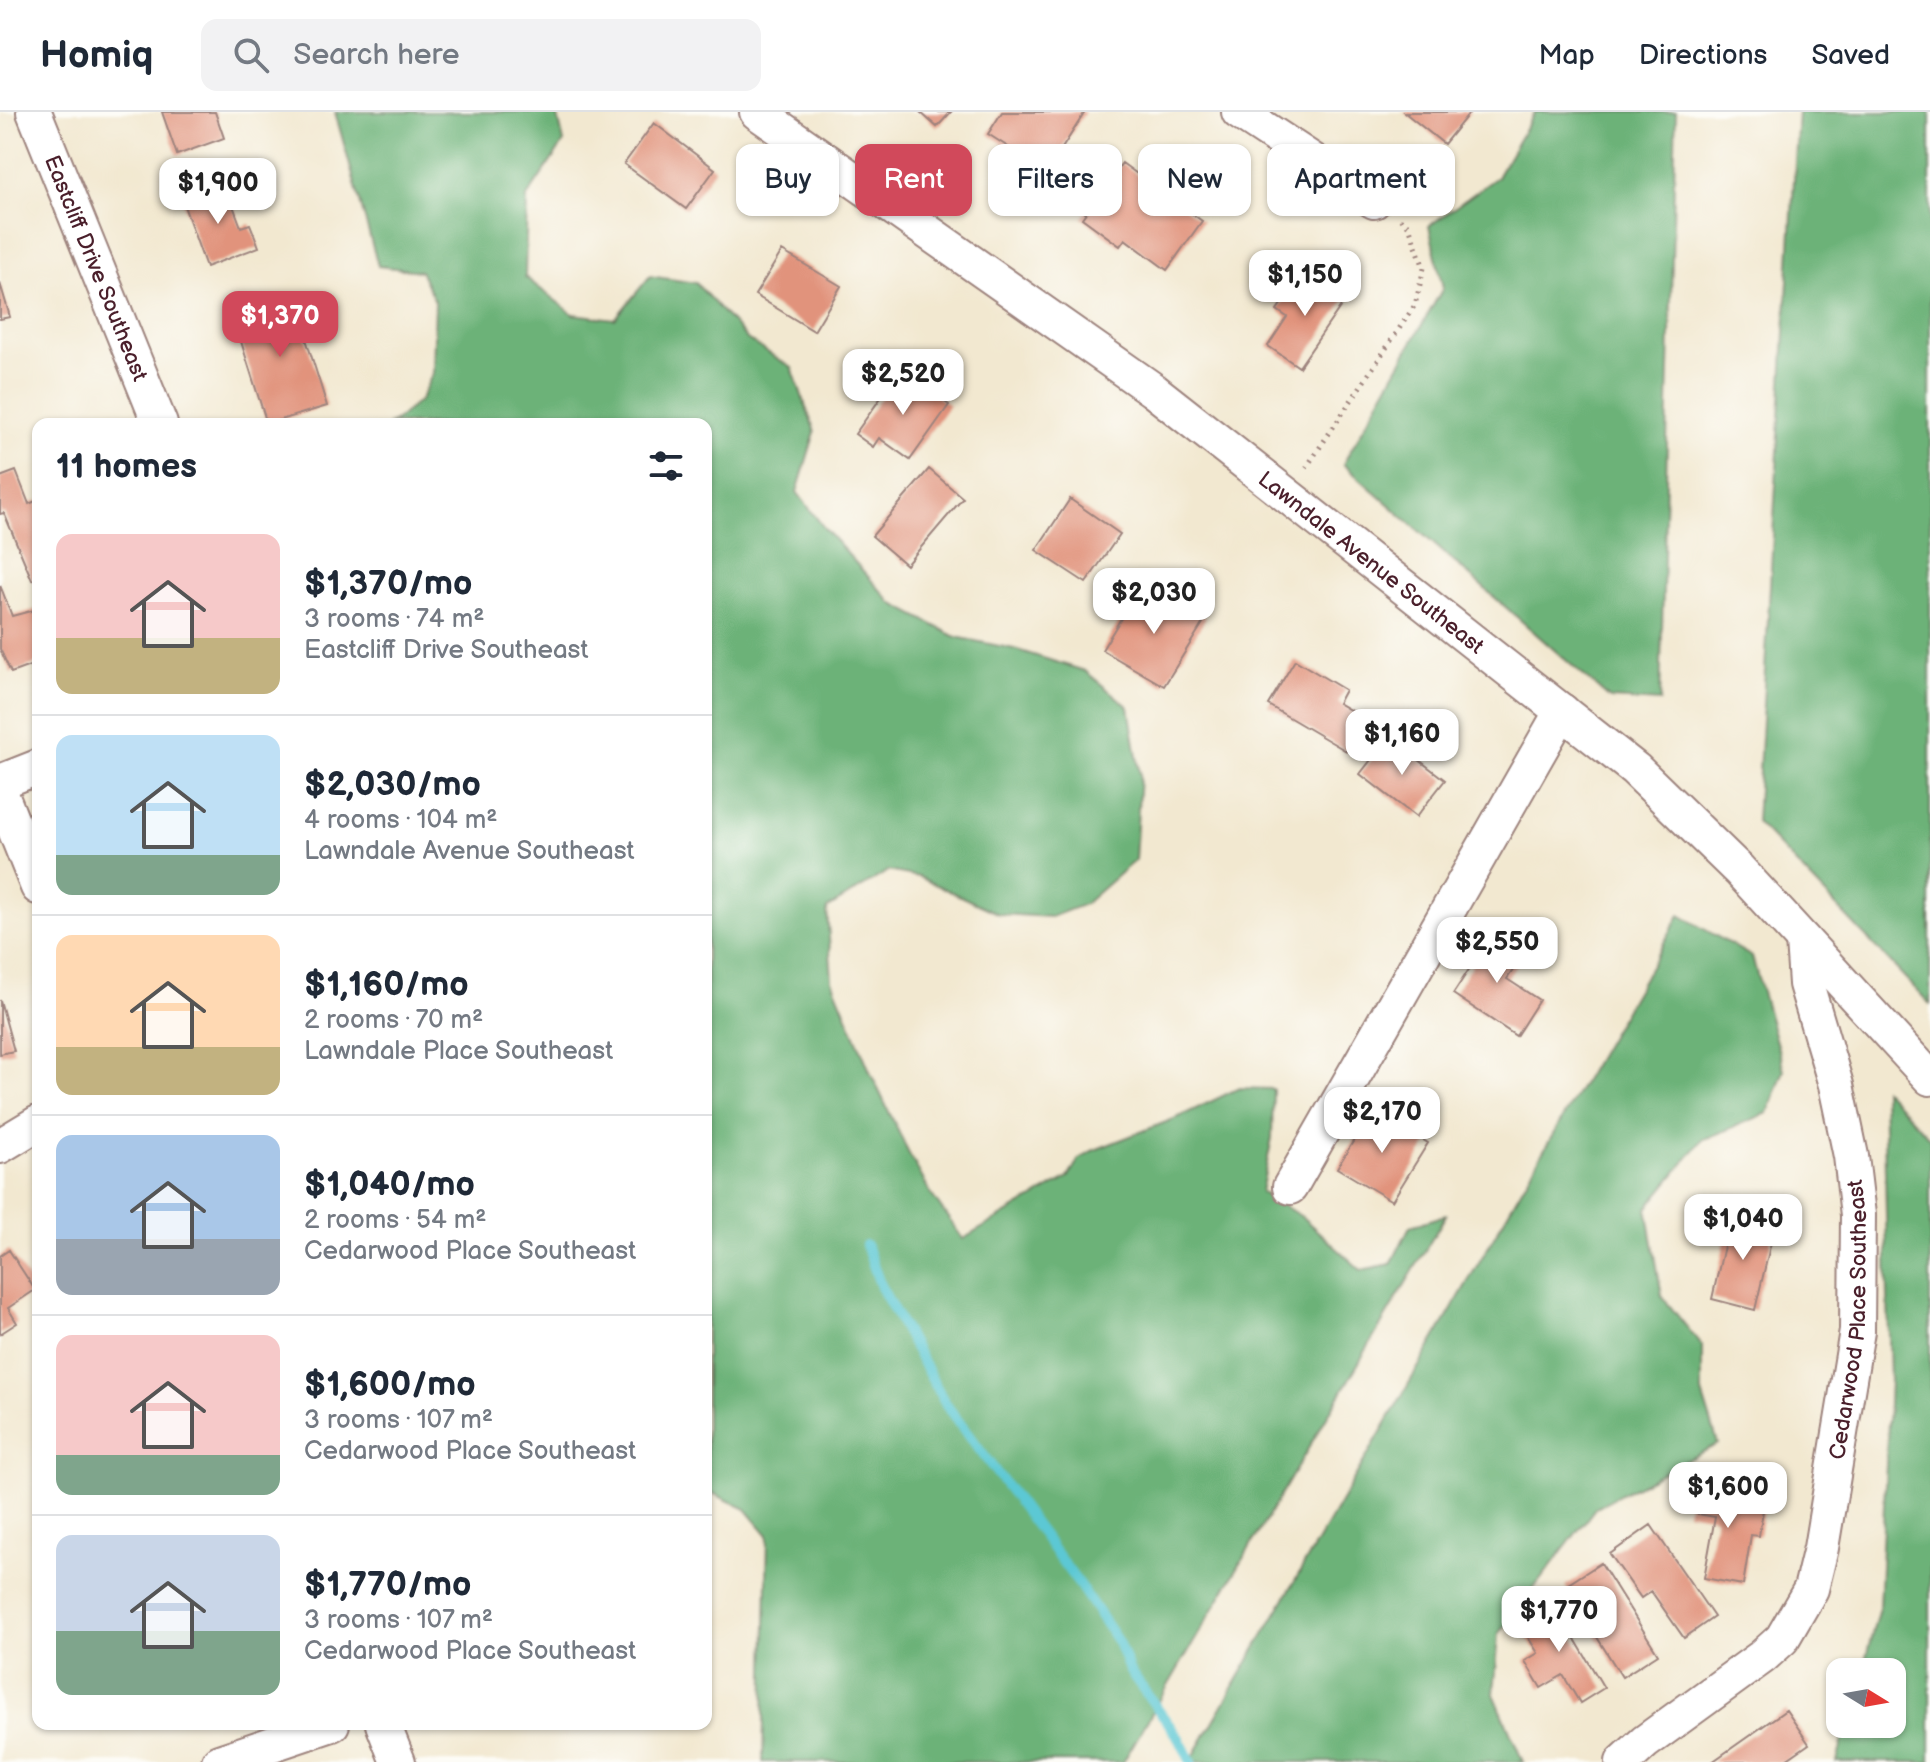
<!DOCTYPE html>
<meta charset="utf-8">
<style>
:root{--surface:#fff;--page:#f2f2f3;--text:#1f2937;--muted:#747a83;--line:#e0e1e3;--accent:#d1495b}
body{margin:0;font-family:"Balsamiq Sans",sans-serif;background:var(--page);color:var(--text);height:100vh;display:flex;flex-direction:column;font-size:30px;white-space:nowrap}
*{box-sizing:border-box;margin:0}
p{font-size:26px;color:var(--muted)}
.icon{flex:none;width:44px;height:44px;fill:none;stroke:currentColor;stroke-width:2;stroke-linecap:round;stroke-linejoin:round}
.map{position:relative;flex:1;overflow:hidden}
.drawer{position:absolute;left:32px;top:306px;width:680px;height:1312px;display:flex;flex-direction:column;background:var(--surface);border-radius:16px;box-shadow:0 2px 6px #0004}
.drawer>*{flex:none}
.guide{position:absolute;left:736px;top:32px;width:760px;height:72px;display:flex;gap:16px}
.needle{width:52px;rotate:101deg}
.controls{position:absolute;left:1826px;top:1546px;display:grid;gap:16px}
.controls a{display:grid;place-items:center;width:80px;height:80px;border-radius:16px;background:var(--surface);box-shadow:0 2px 6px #0004;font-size:40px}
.price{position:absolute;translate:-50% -68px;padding:0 18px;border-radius:16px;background:#fff;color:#222;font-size:26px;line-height:52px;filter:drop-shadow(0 2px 4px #0008)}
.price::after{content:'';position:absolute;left:50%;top:48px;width:24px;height:18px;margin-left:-12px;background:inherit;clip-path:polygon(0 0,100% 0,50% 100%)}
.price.active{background:var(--accent);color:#fff}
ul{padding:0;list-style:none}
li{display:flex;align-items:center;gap:24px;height:200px;padding:0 24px}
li+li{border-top:2px solid var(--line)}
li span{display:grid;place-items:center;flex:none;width:224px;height:160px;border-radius:16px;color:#555}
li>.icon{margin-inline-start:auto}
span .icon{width:96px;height:96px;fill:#fffc;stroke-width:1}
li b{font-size:34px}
h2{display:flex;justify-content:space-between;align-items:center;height:96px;padding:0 24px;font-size:34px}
.pill{padding:0 28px;border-radius:16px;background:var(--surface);box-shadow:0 2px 6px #0004;font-size:28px;line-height:72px}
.pill.active{background:var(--accent);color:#fff}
header{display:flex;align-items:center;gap:48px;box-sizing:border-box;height:112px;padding:0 40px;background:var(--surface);border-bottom:2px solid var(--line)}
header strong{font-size:38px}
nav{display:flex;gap:44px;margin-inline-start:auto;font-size:28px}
.search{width:560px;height:72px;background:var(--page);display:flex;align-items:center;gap:20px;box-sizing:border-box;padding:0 28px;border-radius:16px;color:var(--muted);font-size:30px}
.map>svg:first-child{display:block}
</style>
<header>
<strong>Homiq</strong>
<div class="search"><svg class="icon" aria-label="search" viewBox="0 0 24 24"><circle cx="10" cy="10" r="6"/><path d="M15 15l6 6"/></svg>Search here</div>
<nav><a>Map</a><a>Directions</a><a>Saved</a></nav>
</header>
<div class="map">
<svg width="1930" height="1650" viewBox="0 0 1930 1650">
<rect width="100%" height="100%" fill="#fdfcf7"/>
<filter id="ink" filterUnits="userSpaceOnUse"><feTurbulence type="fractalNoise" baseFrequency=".0125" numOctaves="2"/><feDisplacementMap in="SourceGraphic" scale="16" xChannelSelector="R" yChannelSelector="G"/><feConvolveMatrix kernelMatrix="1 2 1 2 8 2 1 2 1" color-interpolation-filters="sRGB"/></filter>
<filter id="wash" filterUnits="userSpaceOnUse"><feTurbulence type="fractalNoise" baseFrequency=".006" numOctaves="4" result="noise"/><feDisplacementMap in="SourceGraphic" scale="32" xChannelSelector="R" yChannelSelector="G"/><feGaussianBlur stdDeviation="1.8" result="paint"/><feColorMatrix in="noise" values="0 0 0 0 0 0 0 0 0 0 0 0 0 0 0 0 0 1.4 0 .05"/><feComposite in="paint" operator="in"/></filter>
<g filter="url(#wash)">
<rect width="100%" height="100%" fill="#f2e8d0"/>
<!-- forest -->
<path fill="#6cb278" stroke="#5b6852" stroke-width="2" d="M335 0H557L564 30 527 85 525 165 573 202 615 207 650 164 696 171 747 227 792 256 815 320 797 380 825 417 892 491 956 525 1014 537 1085 559 1129 595 1140 663 1135 748 1085 792 1051 805 999 802 919 765 888 759 827 797 832 868 872 964 908 1040 931 1082 963 1127 1068 1066 1079 1047 1092 1039 1179 1005 1239 976 1273 977 1272 1026 1261 1080 1302 1105 1361 1158 1391 1152 1410 1114 1446 1103 1123 1650H763L768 1423 746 1397 706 1378V312H388L395 309 420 288 433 261 435 189 420 159 378 154Z
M1535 0H1676L1660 590 1610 587 1343 352 1443 176 1429 114 1497 65Z
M1798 0H1930V892L1756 710Z
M1680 803 1752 845 1784 958 1768 1001 1702 1028 1647 1096 1662 1184 1702 1234V1281L1718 1332 1596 1395 1499 1522 1494 1582 1523 1650H1190Z
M1883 977 1930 1026V1650H1837L1847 1612H1892V1560H1862L1879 1496 1890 1269Z"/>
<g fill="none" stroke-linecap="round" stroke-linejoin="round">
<!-- stream -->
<path stroke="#5cc8d4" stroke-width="10" d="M866 1133 881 1175 945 1291 1078 1471 1118 1530 1129 1558 1179 1626 1191 1650"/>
</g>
<g id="blocks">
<!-- building -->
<path fill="#e1937b" d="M162 0H215L224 26 177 43Z
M920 0H951L937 15Z
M1002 0H1085L1047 60 988 22Z
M1404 0H1470L1444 32Z
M654 11 715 57 686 97 624 52Z
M1122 51 1202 109 1167 158 1125 127 1120 134 1082 106Z
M225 72 241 115 250 112 259 135 206 155 182 88Z
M782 139 841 174 814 219 755 183Z
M1304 159 1345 188 1299 255 1268 234 1287 205 1277 198Z
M0 171 10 205 0 207Z
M292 182 327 294 267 312 232 201Z
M900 259 949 293 910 348 879 326 873 335 855 322Z
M929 357 963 386 906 453 872 424Z
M16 359 29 392 38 388V466L32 468 4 401 0 402V365Z
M1070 387 1120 422 1086 471 1036 438Z
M0 473 12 504 38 497V551L11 561 0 537Z
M1140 475 1176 497 1181 490 1206 506 1164 574 1102 538Z
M1295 548 1345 578 1338 591 1367 608 1348 640 1268 593Z
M1389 625 1445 668 1416 705 1360 662Z
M1494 819 1526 839 1507 867 1539 888 1516 924 1453 882Z
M0 888 14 939 0 942Z
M1373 997 1428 1031 1392 1089 1337 1056Z
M1731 1103 1775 1113 1755 1198 1712 1187Z
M9 1138 35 1178 8 1196 17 1211 0 1222V1144Z
M1692 1373 1765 1385 1759 1424 1751 1423 1743 1473 1704 1466 1715 1405 1687 1400Z
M1651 1413 1714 1505 1684 1526 1651 1479 1641 1486 1610 1442Z
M1601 1451 1658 1542 1622 1565 1565 1474Z
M1553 1490 1604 1576 1580 1591 1563 1563 1541 1576 1525 1549 1538 1541 1519 1511Z
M1786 1598 1809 1632 1783 1650H1712Z"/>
</g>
</g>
<g filter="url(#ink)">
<use href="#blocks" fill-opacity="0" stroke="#9e847e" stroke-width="2"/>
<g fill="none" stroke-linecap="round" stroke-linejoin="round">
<!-- minor casing -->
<g stroke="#9e847e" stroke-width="38">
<g id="minor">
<path id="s1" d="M34 0 160 312"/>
<path id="s2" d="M757 0 1153 278 1635 657 1739 758 1930 966"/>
<path d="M1239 0 1374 89"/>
<path d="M0 670 38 655"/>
<path d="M0 680 38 775"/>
<path d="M0 1034 38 1011"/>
<path d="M1290 1075 1562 599"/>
<path d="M383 1612 398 1650"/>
<path d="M219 1650 332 1612"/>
<path id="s3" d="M1623 1650 1645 1630 1762 1545 1782 1527 1811 1477 1821 1436 1857 1219 1858 1103 1851 1044 1836 973 1806 872 1803 828"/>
</g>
</g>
<!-- path -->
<path stroke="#9e847e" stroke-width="5" stroke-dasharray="2 6" stroke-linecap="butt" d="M1306 356 1415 193 1424 156 1409 114 1400 107"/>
<!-- minor -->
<use href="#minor" stroke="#fff" stroke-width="34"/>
</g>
</g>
<g text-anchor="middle" stroke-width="6" stroke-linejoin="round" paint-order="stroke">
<!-- street labels -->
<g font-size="22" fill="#4a1f2b" stroke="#fdfcf7">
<text dy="8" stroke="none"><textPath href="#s1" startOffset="168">Eastcliff Drive Southeast</textPath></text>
<text dy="8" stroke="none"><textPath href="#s2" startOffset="762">Lawndale Avenue Southeast</textPath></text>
<text dy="8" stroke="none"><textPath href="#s3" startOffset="532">Cedarwood Place Southeast</textPath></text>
</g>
</g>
</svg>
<div class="controls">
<a><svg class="needle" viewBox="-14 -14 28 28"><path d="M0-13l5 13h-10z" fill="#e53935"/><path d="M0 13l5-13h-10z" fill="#747a83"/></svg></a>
</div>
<b class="price" style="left:218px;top:114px">$1,900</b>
<b class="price" style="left:1305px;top:206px">$1,150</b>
<b class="price active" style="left:280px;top:247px">$1,370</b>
<b class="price" style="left:903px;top:305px">$2,520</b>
<b class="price" style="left:1154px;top:524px">$2,030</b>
<b class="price" style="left:1402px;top:665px">$1,160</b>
<b class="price" style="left:1497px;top:873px">$2,550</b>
<b class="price" style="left:1382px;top:1043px">$2,170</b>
<b class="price" style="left:1743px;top:1150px">$1,040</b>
<b class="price" style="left:1728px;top:1418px">$1,600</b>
<b class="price" style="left:1559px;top:1542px">$1,770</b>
<div class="guide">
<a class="pill">Buy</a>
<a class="pill active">Rent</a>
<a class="pill">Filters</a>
<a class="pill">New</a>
<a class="pill">Apartment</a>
</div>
<section class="drawer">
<h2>11 homes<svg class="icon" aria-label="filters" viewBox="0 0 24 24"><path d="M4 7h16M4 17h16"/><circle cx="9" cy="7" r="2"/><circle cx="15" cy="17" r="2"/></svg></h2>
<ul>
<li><span style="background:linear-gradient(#f6c9c9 65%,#c2b280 0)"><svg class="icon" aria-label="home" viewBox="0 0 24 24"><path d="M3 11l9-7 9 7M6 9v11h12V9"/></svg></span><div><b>$1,370/mo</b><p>3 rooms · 74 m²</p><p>Eastcliff Drive Southeast</p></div></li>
<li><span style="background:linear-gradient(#bfe0f5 75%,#7fa58c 0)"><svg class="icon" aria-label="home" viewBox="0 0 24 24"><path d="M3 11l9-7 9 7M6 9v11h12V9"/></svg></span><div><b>$2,030/mo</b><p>4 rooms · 104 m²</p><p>Lawndale Avenue Southeast</p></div></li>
<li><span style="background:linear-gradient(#ffd9b3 70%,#c2b280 0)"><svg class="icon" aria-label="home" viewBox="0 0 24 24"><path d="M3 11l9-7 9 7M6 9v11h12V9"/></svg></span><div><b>$1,160/mo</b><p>2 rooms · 70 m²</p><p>Lawndale Place Southeast</p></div></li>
<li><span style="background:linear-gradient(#a9c7e8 65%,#9aa5b1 0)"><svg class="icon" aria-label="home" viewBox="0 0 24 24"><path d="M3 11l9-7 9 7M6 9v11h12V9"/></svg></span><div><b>$1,040/mo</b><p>2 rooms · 54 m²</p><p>Cedarwood Place Southeast</p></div></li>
<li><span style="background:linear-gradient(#f6c9c9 75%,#7fa58c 0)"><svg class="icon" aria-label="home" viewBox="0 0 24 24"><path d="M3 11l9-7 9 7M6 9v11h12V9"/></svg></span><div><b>$1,600/mo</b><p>3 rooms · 107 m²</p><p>Cedarwood Place Southeast</p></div></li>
<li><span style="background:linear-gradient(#c9d6e8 60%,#7fa58c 0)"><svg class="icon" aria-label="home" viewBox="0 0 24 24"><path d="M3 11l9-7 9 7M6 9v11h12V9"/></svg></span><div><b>$1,770/mo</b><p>3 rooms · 107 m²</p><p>Cedarwood Place Southeast</p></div></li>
</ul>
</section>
</div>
